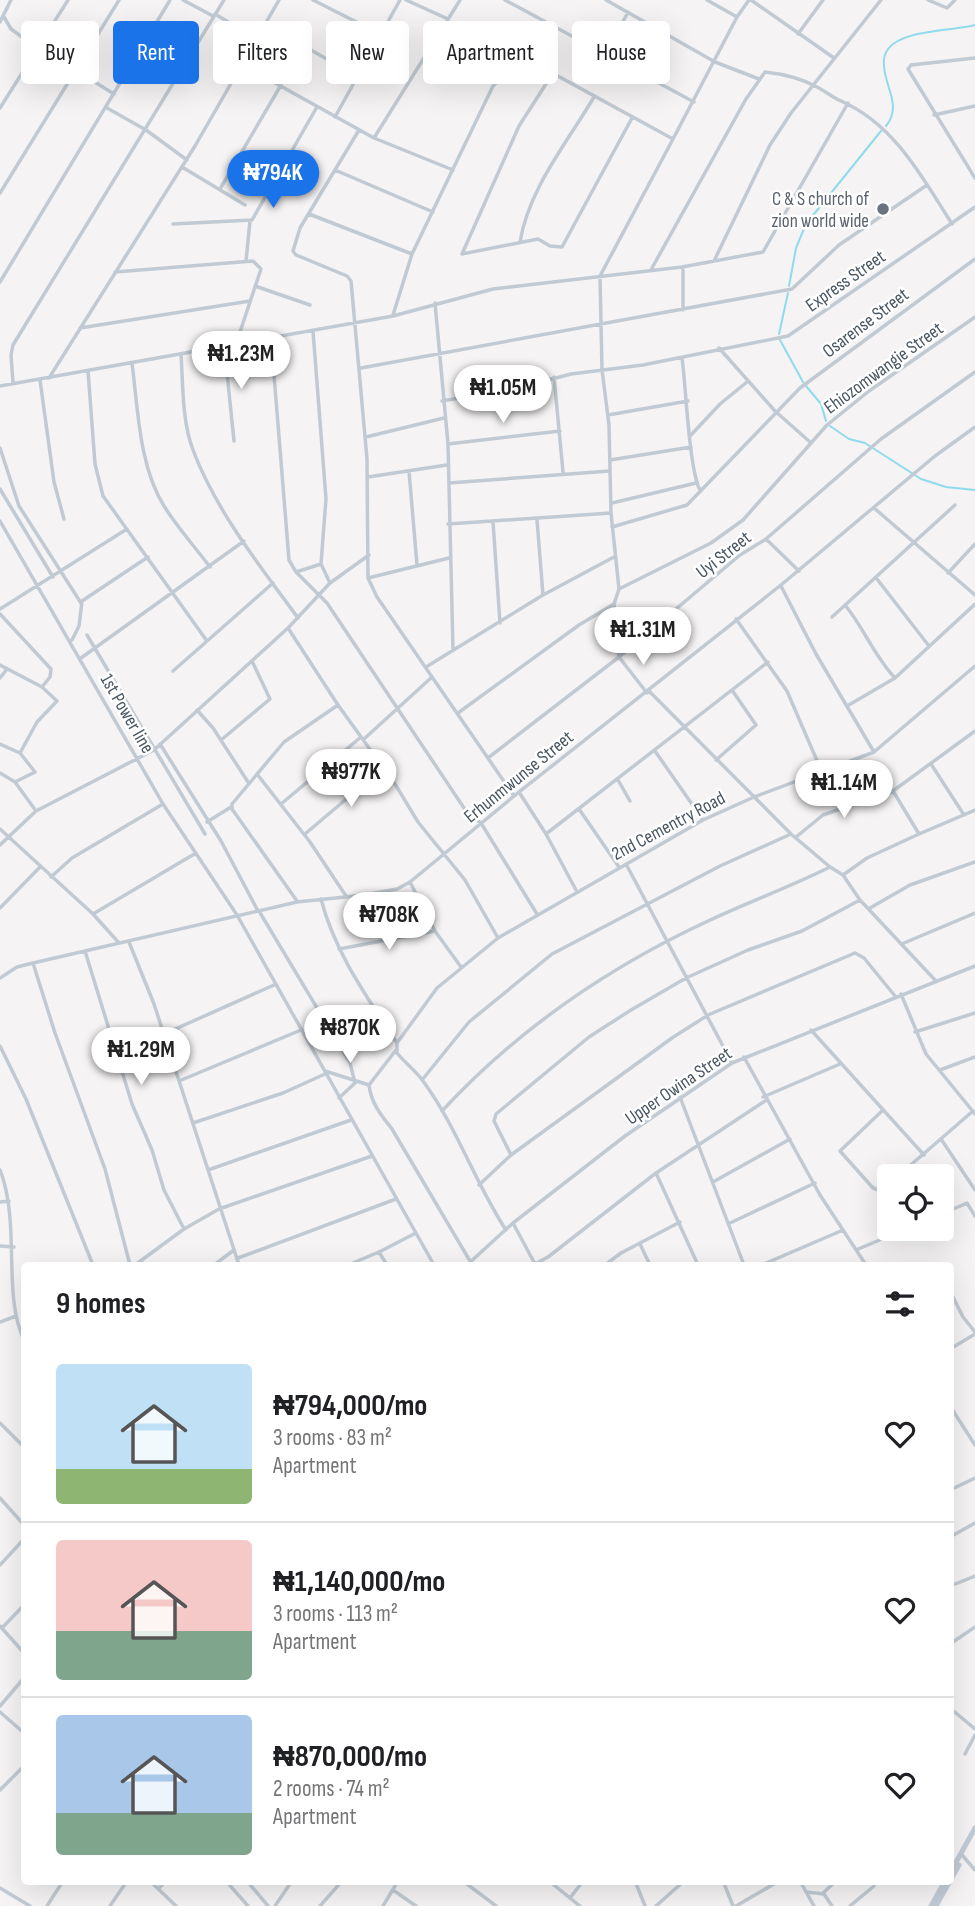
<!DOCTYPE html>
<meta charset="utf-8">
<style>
:root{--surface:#fff;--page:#f6f6f6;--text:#202124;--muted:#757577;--line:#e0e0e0;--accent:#1a73e8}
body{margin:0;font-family:"Sofia Sans Condensed",sans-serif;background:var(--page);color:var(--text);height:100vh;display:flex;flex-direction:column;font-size:26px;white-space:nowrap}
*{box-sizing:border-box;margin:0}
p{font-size:23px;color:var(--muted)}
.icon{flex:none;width:38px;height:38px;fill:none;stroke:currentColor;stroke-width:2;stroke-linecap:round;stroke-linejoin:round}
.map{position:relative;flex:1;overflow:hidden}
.drawer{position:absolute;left:21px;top:1262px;width:933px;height:623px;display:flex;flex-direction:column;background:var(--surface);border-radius:7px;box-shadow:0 7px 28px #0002}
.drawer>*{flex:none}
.top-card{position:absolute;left:21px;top:21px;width:934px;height:63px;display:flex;gap:14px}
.controls{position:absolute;left:877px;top:1164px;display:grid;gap:14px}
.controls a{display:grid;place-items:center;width:77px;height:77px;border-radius:7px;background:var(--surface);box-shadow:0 7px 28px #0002;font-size:35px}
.price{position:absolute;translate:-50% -60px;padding:0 16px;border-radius:24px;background:#fff;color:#222;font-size:23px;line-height:46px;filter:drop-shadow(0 2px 4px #0008)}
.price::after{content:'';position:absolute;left:50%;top:42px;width:21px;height:16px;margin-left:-10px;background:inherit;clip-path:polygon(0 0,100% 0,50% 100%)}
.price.active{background:var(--accent);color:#fff}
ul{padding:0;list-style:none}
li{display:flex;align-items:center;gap:21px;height:175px;padding:0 35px}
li+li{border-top:2px solid var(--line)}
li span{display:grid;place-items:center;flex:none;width:196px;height:140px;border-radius:7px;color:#555}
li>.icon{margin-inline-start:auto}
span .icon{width:84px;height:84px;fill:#fffc;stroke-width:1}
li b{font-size:30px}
h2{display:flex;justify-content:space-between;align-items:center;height:84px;padding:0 35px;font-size:30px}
.tag{padding:0 24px;border-radius:7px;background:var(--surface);box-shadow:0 7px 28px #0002;font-size:24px;line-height:63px}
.tag.active{background:var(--accent);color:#fff}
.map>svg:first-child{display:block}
</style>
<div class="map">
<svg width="975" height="1906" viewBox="0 0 975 1906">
<rect width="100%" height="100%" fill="#f5f3f3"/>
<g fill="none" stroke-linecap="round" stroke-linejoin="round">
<!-- stream -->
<path stroke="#90daee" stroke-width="2" d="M886 126C904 104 881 83 884 59 888 28 952 32 975 25
M789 286 796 248 806 224 881 131
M779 334 788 293
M780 340 803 382
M806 386 821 404 826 421
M830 426 849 439 865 443 921 479 946 487 975 490"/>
<!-- street -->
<path stroke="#c1cad2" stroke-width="3.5" d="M183 0 213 16
M313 0 380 34
M406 0 448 19
M505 0 694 102
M606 0 715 62 759 79
M707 0 737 17 749 0
M751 0 834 58
M928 0 947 8 955 0
M215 14 258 40
M4 17 11 29 22 37 114 94
M0 22 11 0
M267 25 332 62
M470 28 673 139 600 276 602 370 609 425 611 513 619 589 614 604 619 657 647 693
M798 34 823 0
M607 52 628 12
M975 58 911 65 908 69 975 178
M243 65 374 138 460 0
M0 108 68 0
M107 108 146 130 187 160
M934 115 975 106
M335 117 400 0
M359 130 300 228 293 251 296 255 347 276 351 281 367 459 368 578 377 597 514 796
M374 138 453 170
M673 139 737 17
M182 167 245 205
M335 170 433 212
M220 189 281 85
M0 193 119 0
M309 214 412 254
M173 224 252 220 317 107
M520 242C529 188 567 143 594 97
M462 254 538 239 550 246 562 247 632 118
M462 254 519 126 553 73
M246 261 250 221
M714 261 770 145 791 113 881 0
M652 268 746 99 765 72C783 74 801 78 817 87 825 91 832 97 841 101 894 124 922 177 952 224
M115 272 253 261 261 269 237 341
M0 282 170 0
M255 286 310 305
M435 303 448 444 453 650
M683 310V267
M393 315 412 254 493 86 521 57 543 21
M80 328 250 301
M313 331 326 499 321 564 330 583
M271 338 289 560 296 572 327 603 468 814 481 823 537 914
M224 344 234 441
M719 348 775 411 810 442
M181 354C183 385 182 421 193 450 216 511 260 566 298 618
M682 358C686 386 689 470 700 490
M132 363C138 409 139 466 164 506 177 527 195 547 210 567
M361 368 792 289 839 245 927 185
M88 371 95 464 103 496 207 641
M554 377 563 472
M49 378 195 146 279 0
M40 380 54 482 64 519
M13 383 11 355 13 345 224 0
M0 386 393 316 493 289 682 267 763 252 848 103
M442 401 521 387 571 374 643 365 788 336 975 207
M608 415 688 401
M691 435 720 404 747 382
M366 437 444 418
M448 444 560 431
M0 448 19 506 81 603
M610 460 691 447
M409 471 417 565
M368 477 447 465
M449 483 610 471
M0 489 53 577
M612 503 696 483
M874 508 975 595
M537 520 543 595
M0 521 163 804 237 915 434 1265
M493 522 500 623
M448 524 611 513
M612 527 687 505 800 388 975 259
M766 539 799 571
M296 572 321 564
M948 573 975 544
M368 578 449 558
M877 579 929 646
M781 586 816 654 874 752
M619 589 711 543 743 520 827 425 869 391 975 317
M845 605C864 628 874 656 895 678
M0 609 127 529
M0 614 51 669 50 677 42 687
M832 617 955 505
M736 619 787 691 821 770
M288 628 338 705 395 784 418 822 465 880 498 938
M87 635 205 834
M72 640 79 626 82 601 148 557
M81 658 244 541
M0 665 42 687 57 701 37 722 20 753 0 744
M426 667 543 595 614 557
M173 671 273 583
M0 678 7 669
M649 691 791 834 830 867 843 875 860 900 935 980
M847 706 895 678 975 604
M197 710 213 728 248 782
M458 713 579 625 614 604
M364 739 432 677
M221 740 270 699 252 661
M160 744 221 841 258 911
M655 751 703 820
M488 758 619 657 740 555 766 539 881 439 975 372
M716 760 756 725 732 690
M931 764 964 815
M0 773 15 782 36 811
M257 774 310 842 346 896
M618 780 630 801
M15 782 35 772 20 753
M519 792 546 834 576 890
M281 804 361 737
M579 809 619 867
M207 822 231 807
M0 829 93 914 119 943
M305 834 383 768
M546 834 768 662
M919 834 975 810
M796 837 823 815 893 791 975 731
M0 845 36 811 154 750 288 628 330 583 369 555
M626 864 732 1063
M843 875 867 858 919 834 893 791
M51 877 72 858 163 804
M410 882 435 931 461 967
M321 899C335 953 367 997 397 1043V1053C405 1063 416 1071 423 1081 457 1127 475 1183 506 1230
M297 901 232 809V804L284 742 338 705
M0 908 40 867
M870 908 910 885 975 862
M259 911 350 1063 355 1083 339 1098
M93 914 196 853
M129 942 154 1004 239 1265
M904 943 975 913
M339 949 435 931
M85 951 132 1104 152 1150 164 1190 184 1229
M33 963 55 1033 105 1169 130 1265
M0 978 17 967 33 963 297 902 364 895 397 889 410 882 519 792 781 585 935 456 975 427
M901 994 926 1054 975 1114
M811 1030 924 1155
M915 1032 975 1013
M164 1034 274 985
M397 1043 437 988 498 938 703 820 754 797 874 752 975 666
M0 1046 26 1099 93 1265
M396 1050 369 1085C371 1103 381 1115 392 1129L470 1261
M744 1057 820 1195 866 1265
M940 1070 975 1057
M325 1071 369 1085
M422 1080 469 1022 552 954 720 866 791 834
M179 1081 301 1030
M680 1097 744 1265
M763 1097 840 1064
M883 1110 840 1151 873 1188 881 1191 889 1184
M442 1111C517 1030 607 968 708 921 748 902 790 887 830 867
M193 1123 283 1093 325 1074
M941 1139 975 1190
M511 1155 494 1121 496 1114 589 1037 631 1010 686 978 748 950 802 931 860 900
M0 1170C21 1224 2 1294 24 1340
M208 1170 351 1120
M656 1173 698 1265
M898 1176 973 1111
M713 1182 790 1139
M479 1185 511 1155 672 1038 708 1015 855 953 864 958 895 996
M0 1202 9 1201
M942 1214 967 1203 975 1216
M513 1223 535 1264 548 1257 656 1173 765 1101
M730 1223 815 1183
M640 1244 650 1265
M0 1246 14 1247
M856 1250 908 1228
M379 1252 414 1234
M238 1258 396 1199
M135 1265 184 1229 219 1209 372 1156
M214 1265 234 1250
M348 1265 379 1252 387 1265
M467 1265 513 1223 625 1136 732 1063 975 966
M605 1265 621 1253 680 1222
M762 1265 843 1230
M950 1291 963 1317 975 1332
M0 1322 16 1316
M950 1349 975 1334
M950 1406 975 1445
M0 1423 24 1447
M950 1490 975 1478
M0 1498 24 1525
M950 1537 975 1523
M0 1565 24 1539
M950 1586 975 1576
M0 1626 24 1653
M2 1628 24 1605
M950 1644 975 1627
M0 1706 24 1678
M950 1708 975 1729
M0 1712 24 1733
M965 1754 975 1735
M0 1790 24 1766
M962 1855 975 1870
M150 1881 176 1906
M226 1881 248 1906
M247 1881 268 1906
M463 1881 496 1906
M549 1881 580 1906
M635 1881 645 1906
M723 1881 733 1906
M800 1881 814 1906
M0 1888 30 1906
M159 1888 166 1881
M393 1890 416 1906
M806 1892 824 1894 832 1906
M822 1894 836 1881
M570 1898 583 1881
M47 1906 63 1881
M110 1906 127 1881
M275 1906 292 1881
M320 1906 342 1881
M383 1906 398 1881
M656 1906 684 1881
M736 1906 779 1881
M850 1906 874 1886"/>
<!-- secondary -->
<path stroke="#c1cbd6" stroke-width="5" d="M950 1873 975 1828
M950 1881 959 1865
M931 1906 945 1881
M936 1906 950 1881"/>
</g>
<!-- markers -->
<circle fill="#6b7280" stroke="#fff" stroke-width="2.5" cx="883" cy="209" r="7"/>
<g text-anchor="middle" stroke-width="5" stroke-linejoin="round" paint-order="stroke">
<!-- worship labels -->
<g font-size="19" fill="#5b616d" stroke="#fff" text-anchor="end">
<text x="869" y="205">C &amp; S church of<tspan x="869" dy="22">zion world wide</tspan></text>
</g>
<!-- street labels -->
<g font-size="19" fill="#4a5661" stroke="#fff">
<text transform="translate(845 280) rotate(-35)" y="7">Express Street</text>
<text transform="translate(865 322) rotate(-37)" y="7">Osarense Street</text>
<text transform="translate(883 367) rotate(-36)" y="7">Ehiozomwangie Street</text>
<text transform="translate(723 554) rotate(-38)" y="7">Uyi Street</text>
<text transform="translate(128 713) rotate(60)" y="7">1st Power line</text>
<text transform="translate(518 776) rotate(-39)" y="7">Erhunmwunse Street</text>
<text transform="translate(668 825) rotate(-28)" y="7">2nd Cementry Road</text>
<text transform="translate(678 1085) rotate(-34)" y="7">Upper Owina Street</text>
</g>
</g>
</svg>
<div class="controls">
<a><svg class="icon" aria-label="locate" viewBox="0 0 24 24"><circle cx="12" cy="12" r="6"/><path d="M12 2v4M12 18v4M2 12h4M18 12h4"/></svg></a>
</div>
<b class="price active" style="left:273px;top:210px">₦794K</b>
<b class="price" style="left:241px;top:391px">₦1.23M</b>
<b class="price" style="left:503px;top:425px">₦1.05M</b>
<b class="price" style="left:643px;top:667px">₦1.31M</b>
<b class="price" style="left:351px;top:809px">₦977K</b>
<b class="price" style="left:844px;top:820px">₦1.14M</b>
<b class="price" style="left:389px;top:952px">₦708K</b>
<b class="price" style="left:350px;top:1065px">₦870K</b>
<b class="price" style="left:141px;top:1087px">₦1.29M</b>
<div class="top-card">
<a class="tag">Buy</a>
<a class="tag active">Rent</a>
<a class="tag">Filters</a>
<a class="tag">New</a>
<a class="tag">Apartment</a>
<a class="tag">House</a>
</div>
<section class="drawer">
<h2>9 homes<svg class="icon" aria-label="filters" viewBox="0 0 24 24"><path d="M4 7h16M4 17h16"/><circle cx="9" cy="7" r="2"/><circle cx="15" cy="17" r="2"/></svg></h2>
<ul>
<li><span style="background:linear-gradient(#bfe0f5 75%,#8fb573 0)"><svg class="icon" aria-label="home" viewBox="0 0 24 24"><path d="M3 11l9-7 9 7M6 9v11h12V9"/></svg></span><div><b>₦794,000/mo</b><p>3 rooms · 83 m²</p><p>Apartment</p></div><svg class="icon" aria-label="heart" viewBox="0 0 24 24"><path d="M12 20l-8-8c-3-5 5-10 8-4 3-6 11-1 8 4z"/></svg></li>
<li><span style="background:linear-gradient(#f6c9c9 65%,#7fa58c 0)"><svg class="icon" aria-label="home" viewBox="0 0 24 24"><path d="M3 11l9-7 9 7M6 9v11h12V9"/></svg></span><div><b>₦1,140,000/mo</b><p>3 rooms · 113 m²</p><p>Apartment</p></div><svg class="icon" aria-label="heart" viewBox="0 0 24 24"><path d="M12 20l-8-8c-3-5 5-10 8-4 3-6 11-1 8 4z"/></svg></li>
<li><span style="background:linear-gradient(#a9c7e8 70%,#7fa58c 0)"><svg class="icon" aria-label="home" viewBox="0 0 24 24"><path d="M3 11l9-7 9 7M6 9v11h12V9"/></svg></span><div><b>₦870,000/mo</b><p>2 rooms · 74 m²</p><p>Apartment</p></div><svg class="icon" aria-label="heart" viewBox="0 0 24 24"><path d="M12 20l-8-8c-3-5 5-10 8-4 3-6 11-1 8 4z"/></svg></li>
</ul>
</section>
</div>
